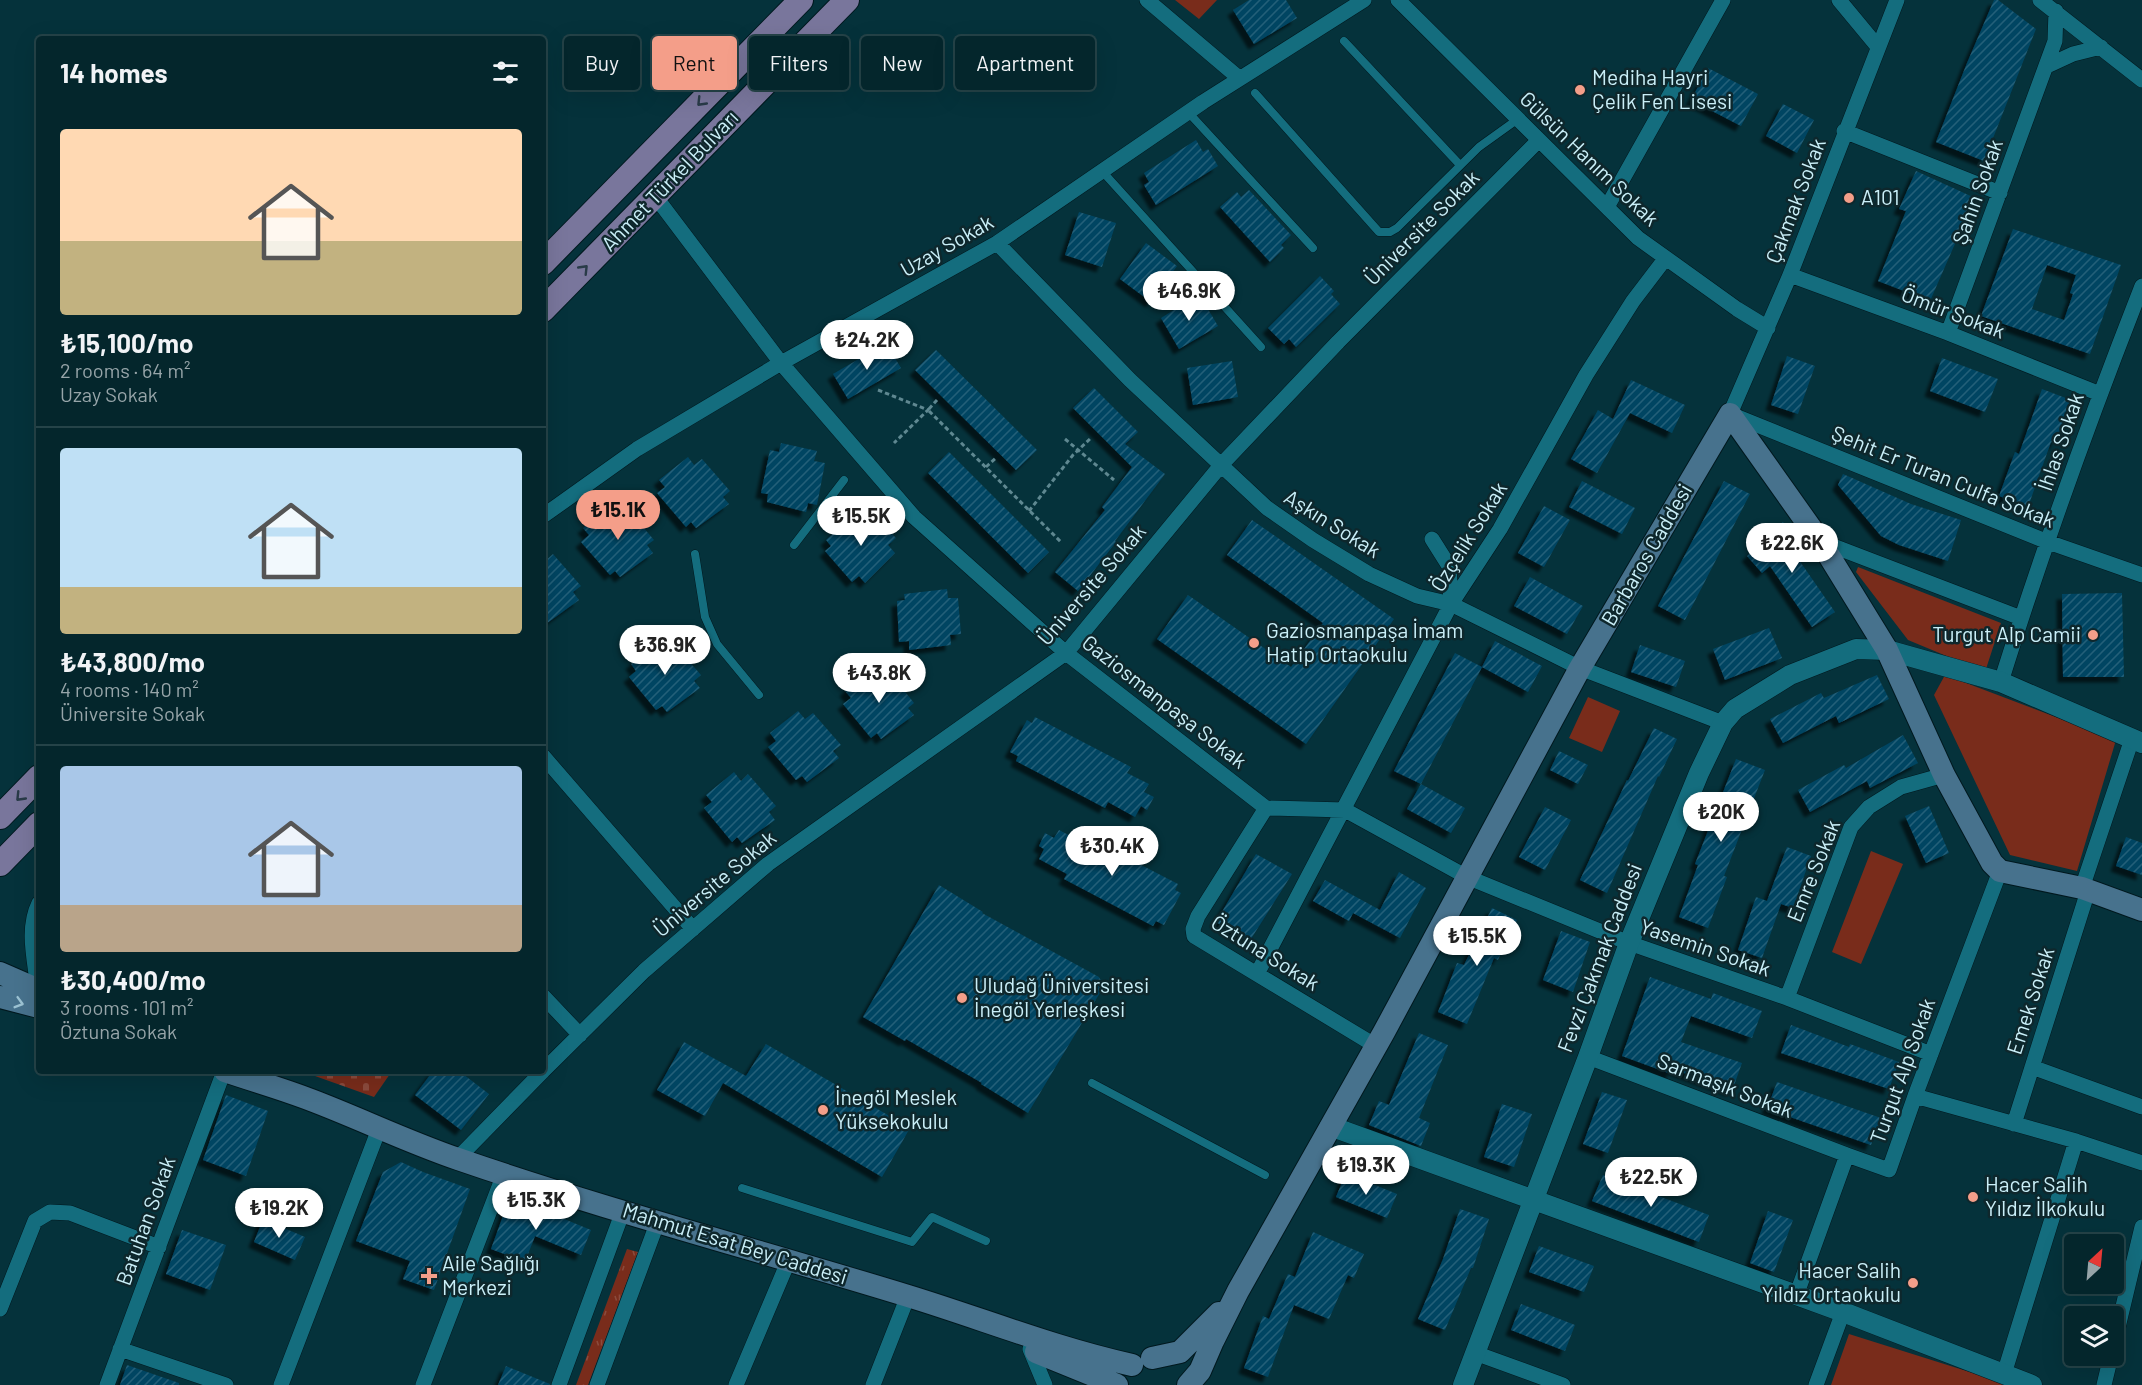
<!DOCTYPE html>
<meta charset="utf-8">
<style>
:root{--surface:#04262c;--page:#0d2e34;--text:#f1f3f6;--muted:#97a5a9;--line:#254348;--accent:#f49e89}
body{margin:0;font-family:Barlow,sans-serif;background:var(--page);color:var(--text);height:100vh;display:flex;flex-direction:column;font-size:22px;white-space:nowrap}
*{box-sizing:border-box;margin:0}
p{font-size:20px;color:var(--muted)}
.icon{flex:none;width:33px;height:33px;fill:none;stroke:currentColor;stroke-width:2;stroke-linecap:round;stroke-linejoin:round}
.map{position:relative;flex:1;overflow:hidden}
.sheet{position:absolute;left:36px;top:36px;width:510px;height:1038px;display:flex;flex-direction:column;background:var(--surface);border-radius:6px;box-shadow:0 6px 24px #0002,0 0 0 2px var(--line)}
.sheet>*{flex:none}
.top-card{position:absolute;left:564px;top:36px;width:570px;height:54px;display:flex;gap:12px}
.needle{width:39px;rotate:26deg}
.controls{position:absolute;left:2064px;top:1234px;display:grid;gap:12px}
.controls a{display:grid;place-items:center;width:60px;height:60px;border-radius:6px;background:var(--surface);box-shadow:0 6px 24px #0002,0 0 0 2px var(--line);font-size:30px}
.price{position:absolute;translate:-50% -51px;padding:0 14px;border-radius:21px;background:#fff;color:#222;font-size:20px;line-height:39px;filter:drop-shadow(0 2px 3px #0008)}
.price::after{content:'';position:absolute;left:50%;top:36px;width:18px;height:14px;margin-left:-9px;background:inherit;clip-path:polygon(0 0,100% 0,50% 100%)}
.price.on{background:var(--accent);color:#111}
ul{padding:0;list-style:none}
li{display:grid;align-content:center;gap:12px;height:318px;padding:0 24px}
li+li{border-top:2px solid var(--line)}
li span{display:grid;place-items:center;height:186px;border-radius:6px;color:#555}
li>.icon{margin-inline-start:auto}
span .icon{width:108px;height:108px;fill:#fffc;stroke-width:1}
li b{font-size:26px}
h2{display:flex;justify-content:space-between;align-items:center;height:72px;padding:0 24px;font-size:26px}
.pill{padding:0 21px;border-radius:6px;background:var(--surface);box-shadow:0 6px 24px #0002,0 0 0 2px var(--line);font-size:21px;line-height:54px}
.pill.on{background:var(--accent);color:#111}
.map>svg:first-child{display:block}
</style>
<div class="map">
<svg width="2142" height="1385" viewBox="0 0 2142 1385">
<defs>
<pattern id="grass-tufts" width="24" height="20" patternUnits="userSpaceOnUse" patternTransform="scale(1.5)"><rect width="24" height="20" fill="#792c1b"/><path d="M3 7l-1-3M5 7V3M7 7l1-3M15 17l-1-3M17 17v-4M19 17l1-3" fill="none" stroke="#8b4b3d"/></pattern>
<pattern id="cemetery-stones" width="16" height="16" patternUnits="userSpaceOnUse" patternTransform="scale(1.5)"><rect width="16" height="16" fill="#792c1b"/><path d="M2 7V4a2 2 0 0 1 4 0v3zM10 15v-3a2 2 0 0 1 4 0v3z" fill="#8b4b3d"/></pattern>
<pattern id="building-hatch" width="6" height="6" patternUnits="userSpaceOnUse" patternTransform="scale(1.5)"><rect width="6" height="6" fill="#004562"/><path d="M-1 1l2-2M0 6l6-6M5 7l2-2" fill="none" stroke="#246079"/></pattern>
<filter id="shadow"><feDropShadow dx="-5.5" dy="5.5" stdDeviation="1.5" flood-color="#0009"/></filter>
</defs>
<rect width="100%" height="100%" fill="#05323b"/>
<!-- grass -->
<path fill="url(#grass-tufts)" d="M627 1249 638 1252 588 1385H576Z"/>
<!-- cemetery -->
<path fill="url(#cemetery-stones)" d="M301 1071H392L374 1097Z"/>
<!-- park -->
<path fill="#792c1b" d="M1175 0H1217L1199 19Z
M1858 567 2001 623 1985 672 1908 640 1856 572Z
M1945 675 2116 740 2077 871 2010 855 1934 695Z
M1588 697 1620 711 1602 752 1569 738Z
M1871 851 1903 864 1861 964 1832 952Z
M1849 1334 2011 1385H1831Z"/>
<!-- building -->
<path fill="url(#building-hatch)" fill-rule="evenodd" filter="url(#shadow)" d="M1249 0H1286L1297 18 1254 44 1233 10Z
M1994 0H1998L2036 29 1984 161 1936 142 1967 63Z
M1708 68 1758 94 1741 126 1691 100Z
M1783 104 1814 120 1797 153 1766 136Z
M1196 140 1203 152 1208 149 1218 166 1156 205 1144 185 1149 182 1144 173Z
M1916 171 1975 198 1930 301 1878 281 1906 211 1899 209Z
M1249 190 1291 235 1281 245 1284 248 1270 262 1220 207 1237 192 1241 197Z
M1079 212 1116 223 1102 267 1065 255Z
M2013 229 2121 265 2090 354 1981 316ZM2047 265 2076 275 2070 293 2073 294 2064 320 2032 309Z
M1146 243 1177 266 1151 302 1120 279Z
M1320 276 1334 291 1331 294 1340 304 1296 347 1289 339 1284 344 1268 328Z
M1199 294 1218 326 1179 349 1161 318Z
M886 343 901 368 848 399 833 374Z
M936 350 1037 450 1016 470 915 370Z
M1787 356 1815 366 1798 414 1771 405Z
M1942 358 1998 379 1985 412 1930 391Z
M1232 361 1238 397 1193 405 1187 368Z
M1631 380 1685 405 1672 433 1630 413 1597 473 1571 459 1598 410 1613 419Z
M1094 388 1138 432 1125 444 1165 474 1115 541 1116 542 1078 591 1055 572 1105 510 1102 507 1132 467 1073 408Z
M2042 389 2071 400 2055 444 2051 442 2028 507 1999 496 2015 452 2019 454Z
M781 443 817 451 814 461 825 463 817 505 808 503 806 512 767 502 768 494 761 493 770 450 779 452Z
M949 452 1049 552 1028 573 928 473Z
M688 457 694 465 702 459 730 491 723 497 729 504 696 528 691 522 686 527 657 493 665 487 659 480Z
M1843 474 1911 504 1961 520 1948 561 1899 545 1881 536 1838 485Z
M1582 481 1635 508 1622 534 1569 507Z
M1724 481 1750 494 1685 620 1658 606Z
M612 505 619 514 627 508 654 540 647 545 653 553 620 577 615 571 610 575 581 542 589 535 583 528Z
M1544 506 1570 520 1544 567 1518 553Z
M858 511 864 518 871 512 896 538 888 545 895 553 865 583 859 576 852 582 825 551 831 546 826 540Z
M1252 520 1394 619 1306 744 1157 639 1188 595 1291 667 1323 623 1227 555Z
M1783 522 1799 539 1790 547 1835 612 1812 627 1770 566 1762 573 1747 556Z
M553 554 581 586 573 592 579 600 543 626V563Z
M1530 577 1583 606 1567 634 1514 606Z
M947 589 948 598H958L961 634 950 635 951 645 909 650V641L899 642 897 601 905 600 904 594Z
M2122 593 2124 677H2063L2062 594Z
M1769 628 1782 658 1725 680 1713 649Z
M659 641 665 649 673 643 701 675 694 681 700 688 667 712 662 706 656 710 629 677 636 671 631 664Z
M1495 641 1542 666 1528 692 1482 667Z
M1640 645 1685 661 1676 687 1631 672Z
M1455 653 1482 667 1421 784 1394 771Z
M873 668 880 677 888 670 914 703 908 708 914 715 881 739 877 733 871 738 843 704 851 698 845 691Z
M1877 675 1889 699 1839 723 1836 716 1783 743 1770 719 1821 693 1824 698Z
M798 711 805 719 813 713 841 745 833 751 839 758 807 782 802 776 796 780 768 747 776 741 770 733Z
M1035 717 1131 767 1127 773 1149 784 1144 792 1154 797 1147 810 1141 806 1135 817 1108 802 1105 808 1016 761 1018 756 1010 752 1027 720 1032 723Z
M1654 728 1677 739 1659 777 1658 776 1607 893 1580 880 1627 780 1628 781Z
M1903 735 1918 763 1870 788 1867 781 1810 812 1798 790 1844 765 1846 768Z
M1559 751 1588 765 1578 784 1550 770Z
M1736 759 1765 770 1724 876 1727 877 1708 928 1679 917 1698 865 1695 864Z
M734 772 741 781 748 774 776 806 769 812 775 820 742 843 737 837 732 842 704 808 712 802 706 795Z
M1421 784 1465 808 1451 833 1407 809Z
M1929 806 1949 853 1926 863 1905 816Z
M1545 807 1571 820 1545 870 1519 857Z
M1059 830 1080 841 1083 835 1178 884 1175 890 1181 893 1164 925 1156 921 1153 926 1064 879 1067 874 1039 859 1044 849 1039 846 1045 833 1054 838Z
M2126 837 2142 843V875L2116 866Z
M1787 847 1811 856 1793 908 1781 904 1762 958 1738 950 1756 897 1767 901Z
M1256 854 1292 874 1249 942 1216 922Z
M1399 872 1426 888 1400 938 1353 913 1349 921 1313 901 1325 880 1380 910Z
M939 885 983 912 982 913 1099 977 1104 986 1028 1113 981 1084 982 1083 906 1039 905 1041 863 1017Z
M1492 908 1517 920 1498 960 1494 958 1467 1024 1438 1012 1457 963 1464 965Z
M1561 931 1590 942 1573 992 1543 980Z
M1650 977 1711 999 1713 993 1762 1011 1752 1038 1691 1016 1681 1042 1742 1063 1732 1091 1673 1069 1671 1074 1622 1056Z
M1791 1025 1849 1047 1850 1044 1899 1062 1889 1089 1781 1053Z
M1419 1033 1448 1045 1419 1118 1430 1123 1421 1146 1369 1125 1379 1101 1389 1105Z
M684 1042 746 1076 766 1044 910 1128 882 1177 723 1083 705 1116 657 1090Z
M433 1071H459L489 1094 461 1130 415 1095Z
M1777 1082 1881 1118 1871 1145 1767 1109Z
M1602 1092 1627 1100 1608 1153 1583 1144Z
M226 1095 268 1111 246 1176 203 1160Z
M1502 1104 1532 1114 1514 1167 1484 1157Z
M401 1162 423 1172 470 1189 434 1290 403 1279 410 1261 356 1241 383 1172Z
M1346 1173 1397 1194 1387 1218 1336 1197Z
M1603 1175 1709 1215 1699 1242 1592 1201Z
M513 1200H518L591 1230 581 1255 535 1236 525 1262 491 1249 508 1202Z
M1460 1209 1489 1219 1473 1268H1471L1445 1330 1418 1319 1443 1259Z
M1768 1211 1793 1220 1774 1272 1750 1263Z
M263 1219 305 1237 295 1260 254 1242Z
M182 1230 226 1245 210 1290 166 1274Z
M1313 1232 1364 1254 1354 1278 1348 1275 1329 1319 1294 1305 1268 1377 1244 1368 1263 1316 1269 1319 1288 1274 1295 1277Z
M1539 1246 1594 1266 1584 1292 1529 1272Z
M1521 1304 1575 1325 1565 1351 1511 1330Z
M127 1365 179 1383V1385H120Z
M506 1366 550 1384 549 1385H498Z"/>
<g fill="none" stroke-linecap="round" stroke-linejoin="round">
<!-- service casing -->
<g stroke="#01181e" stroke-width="9">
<path id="service" d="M1344 41 1460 165
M1255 93 1379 232H1390L1397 228 1479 147 1518 119
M1188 112 1313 248
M1102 171 1261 347
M794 545 844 480
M695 554 705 617 717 644 759 695
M1092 1083 1265 1175
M742 1188 912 1242 932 1217 986 1241"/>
</g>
<!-- minor casing -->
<g stroke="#01181e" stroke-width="16">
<path id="minor" d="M1147 0 1239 78
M1398 0 1638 238 1737 309 1768 328
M1839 0 1878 47
M1897 0 1790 275 1730 414 2048 542 2142 575
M2040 0 2142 80
M2047 66 2073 54 2101 47
M1844 131 2000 193
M655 196 781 363 914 517 1066 653 1266 808 1345 810 1467 877 1629 943 1787 998 1931 1054
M1607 207 1723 0
M997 243 1130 380 1267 508 1313 540 1369 574 1417 596 1451 604 1580 668 1723 723
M1790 275 1948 333 2100 394
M1948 333 2055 41 2056 11
M543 516 637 449 781 363 997 243 1203 102 1364 0
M1432 539 1449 566 1451 604
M1820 541 2021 618
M2001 682C2043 548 2091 416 2142 286
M543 756 693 929
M1266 808 1198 916 1193 929 1194 936 1376 1046
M2082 888 2132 739
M1257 974 1451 604 1500 529 1586 375 1633 301 1665 259
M38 989C35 961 26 929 39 903
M543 996 580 1035
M1787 998 1851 827 1869 807 1901 787 1944 775
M1588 1057 1847 1155
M2032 1067 2142 1107
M543 1071 644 971 768 864 1066 653 1222 464 1338 342 1539 140
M1915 1096 2076 1141 2142 1163
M2014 1124 2088 891
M457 1159 543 1071
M1796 1296 1847 1155 1889 1170 1915 1096 2000 871
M0 1309 35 1221 50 1212 70 1213 159 1247
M2114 1344 2142 1227
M120 1349 226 1385
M1030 1349 1045 1385
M1475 1353 1563 1385
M2004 1374 2076 1141
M107 1385 224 1071
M281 1385 379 1129
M423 1385 504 1174
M559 1385 623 1211
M597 1385 658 1221
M736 1385 788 1262
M873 1385 908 1296
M1816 1385 1843 1312
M2104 1385 2111 1356"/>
</g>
<!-- tertiary casing -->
<g stroke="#01181e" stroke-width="21">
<path id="tertiary" d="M1330 1126 1843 1312 2032 1385
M1463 1385 1588 1057 1629 943 1699 773 1723 723 1735 709 1790 675 1856 649 1887 650 2001 682 2142 743"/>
</g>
<!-- secondary casing -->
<g stroke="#01181e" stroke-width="24">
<path id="secondary" d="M0 973 39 990
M0 997 39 1007
M225 1071C254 1081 283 1089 311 1100 361 1119 408 1142 458 1159 606 1210 758 1250 908 1296 983 1319 1055 1348 1132 1365
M1036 1352 1117 1385
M1152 1358 1180 1352 1219 1313
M1188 1385 1200 1371 1213 1341 1238 1291 1384 1032 1580 668 1730 414 1820 541 1887 650 1944 775 1992 863 2000 871 2082 888 2142 910"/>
</g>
<!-- primary casing -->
<g stroke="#01181e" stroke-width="26">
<path id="primary" d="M543 263 801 0
M543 310 847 0
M0 817 39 777
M0 864 39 824"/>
</g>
<!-- path -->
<path stroke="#5f8891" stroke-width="3" stroke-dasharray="4.5 3" stroke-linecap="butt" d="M878 390 928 410 894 443
M937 400 928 410 1062 543
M1065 439 1114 480
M986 467 996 458
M1029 511 1073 455 1092 437"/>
<!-- service -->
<use href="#service" stroke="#146d7e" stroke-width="8"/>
<!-- minor -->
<use href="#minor" stroke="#146d7e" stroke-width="15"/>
<!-- tertiary -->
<use href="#tertiary" stroke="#146d7e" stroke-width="20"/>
<!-- secondary -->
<use href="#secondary" stroke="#47728d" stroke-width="22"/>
<!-- primary -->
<use href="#primary" stroke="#79769c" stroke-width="24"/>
</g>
<!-- one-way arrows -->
<defs><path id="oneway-chevron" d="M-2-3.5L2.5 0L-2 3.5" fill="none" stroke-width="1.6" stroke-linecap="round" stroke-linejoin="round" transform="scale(1.5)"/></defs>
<g stroke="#293b48">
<use href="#oneway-chevron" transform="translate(701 102) rotate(134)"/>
<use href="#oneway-chevron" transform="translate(584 269) rotate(-46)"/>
<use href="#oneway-chevron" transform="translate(20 797) rotate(134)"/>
</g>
<use stroke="#9cc3d3" href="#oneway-chevron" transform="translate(19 1003) rotate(16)"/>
<!-- markers -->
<g fill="#f49e89" stroke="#0e272c" stroke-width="2">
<circle cx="1580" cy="90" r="6"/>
<circle cx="1849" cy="198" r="6"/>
<circle cx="2093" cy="635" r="6"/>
<circle cx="1254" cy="643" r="6"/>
<circle cx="962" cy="998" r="6"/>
<circle cx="823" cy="1110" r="6"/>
<circle cx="1973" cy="1197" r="6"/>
<path d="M426 1267h6v6h6v6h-6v6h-6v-6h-6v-6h6z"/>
<circle cx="1913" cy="1283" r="6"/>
</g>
<g text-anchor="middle" stroke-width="5" stroke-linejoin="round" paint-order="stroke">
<!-- poi labels -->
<g font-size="21" fill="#caeff8" stroke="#0e272c" text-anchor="start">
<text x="1592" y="85">Mediha Hayri<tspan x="1592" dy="24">Çelik Fen Lisesi</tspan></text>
<text x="1861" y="205">A101</text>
<text x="1266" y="638">Gaziosmanpaşa İmam<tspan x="1266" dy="24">Hatip Ortaokulu</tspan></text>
<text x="2081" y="642" text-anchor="end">Turgut Alp Camii</text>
<text x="974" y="993">Uludağ Üniversitesi<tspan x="974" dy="24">İnegöl Yerleşkesi</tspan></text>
<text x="835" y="1105">İnegöl Meslek<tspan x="835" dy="24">Yüksekokulu</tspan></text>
<text x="1985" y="1192">Hacer Salih<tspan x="1985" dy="24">Yıldız İlkokulu</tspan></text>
<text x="442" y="1271">Aile Sağlığı<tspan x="442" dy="24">Merkezi</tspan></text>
<text x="1901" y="1278" text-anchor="end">Hacer Salih<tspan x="1901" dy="24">Yıldız Ortaokulu</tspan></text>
</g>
<!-- street labels -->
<g font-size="21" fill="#caeff8" stroke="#0e272c">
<text transform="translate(1589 159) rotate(44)" y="7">Gülsün Hanım Sokak</text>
<text transform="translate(670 181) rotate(-46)" y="7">Ahmet Türkel Bulvarı</text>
<text transform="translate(1978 192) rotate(-70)" y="7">Şahin Sokak</text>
<text transform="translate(1796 201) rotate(-69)" y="7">Çakmak Sokak</text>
<text transform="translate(1422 228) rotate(-45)" y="7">Üniversite Sokak</text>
<text transform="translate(947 246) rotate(-30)" y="7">Uzay Sokak</text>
<text transform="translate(1953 313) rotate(21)" y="7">Ömür Sokak</text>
<text transform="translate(2061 442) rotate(-71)" y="7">İhlas Sokak</text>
<text transform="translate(1943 477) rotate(22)" y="7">Şehit Er Turan Culfa Sokak</text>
<text transform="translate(1332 524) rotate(32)" y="7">Aşkın Sokak</text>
<text transform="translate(1469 537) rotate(-58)" y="7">Özçelik Sokak</text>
<text transform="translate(1647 555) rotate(-60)" y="7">Barbaros Caddesi</text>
<text transform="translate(1092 585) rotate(-49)" y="7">Üniversite Sokak</text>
<text transform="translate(1164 702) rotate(38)" y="7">Gaziosmanpaşa Sokak</text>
<text transform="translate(1814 871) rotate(-68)" y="7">Emre Sokak</text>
<text transform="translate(715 884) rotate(-40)" y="7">Üniversite Sokak</text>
<text transform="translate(1705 948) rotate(19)" y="7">Yasemin Sokak</text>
<text transform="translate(1265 953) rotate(32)" y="7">Öztuna Sokak</text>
<text transform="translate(1600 958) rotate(-69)" y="7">Fevzi Çakmak Caddesi</text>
<text transform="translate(2031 1001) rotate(-72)" y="7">Emek Sokak</text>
<text transform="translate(1903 1071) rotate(-70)" y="7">Turgut Alp Sokak</text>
<text transform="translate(1725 1086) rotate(21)" y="7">Sarmaşık Sokak</text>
<text transform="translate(146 1221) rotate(-70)" y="7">Batuhan Sokak</text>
<text transform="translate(735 1244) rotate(17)" y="7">Mahmut Esat Bey Caddesi</text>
</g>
</g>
</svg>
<div class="controls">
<a><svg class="needle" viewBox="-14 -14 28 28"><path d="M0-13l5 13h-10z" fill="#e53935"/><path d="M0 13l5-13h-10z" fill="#97a5a9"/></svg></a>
<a><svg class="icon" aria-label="layers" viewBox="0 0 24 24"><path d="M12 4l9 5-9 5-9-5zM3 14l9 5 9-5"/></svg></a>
</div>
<b class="price" style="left:1189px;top:322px">₺46.9K</b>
<b class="price" style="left:867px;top:371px">₺24.2K</b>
<b class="price on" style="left:618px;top:541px">₺15.1K</b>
<b class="price" style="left:861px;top:547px">₺15.5K</b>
<b class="price" style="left:1792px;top:574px">₺22.6K</b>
<b class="price" style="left:665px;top:676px">₺36.9K</b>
<b class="price" style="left:879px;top:704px">₺43.8K</b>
<b class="price" style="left:1721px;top:843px">₺20K</b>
<b class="price" style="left:1112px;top:877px">₺30.4K</b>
<b class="price" style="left:1477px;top:967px">₺15.5K</b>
<b class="price" style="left:1366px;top:1196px">₺19.3K</b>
<b class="price" style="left:1651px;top:1208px">₺22.5K</b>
<b class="price" style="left:536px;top:1231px">₺15.3K</b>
<b class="price" style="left:279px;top:1239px">₺19.2K</b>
<div class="top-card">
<a class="pill">Buy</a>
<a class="pill on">Rent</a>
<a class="pill">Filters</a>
<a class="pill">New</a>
<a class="pill">Apartment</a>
</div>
<section class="sheet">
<h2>14 homes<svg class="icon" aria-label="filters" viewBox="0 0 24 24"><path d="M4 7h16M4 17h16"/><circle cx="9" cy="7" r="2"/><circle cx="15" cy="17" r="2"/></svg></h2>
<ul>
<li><span style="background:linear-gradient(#ffd9b3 60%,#c2b280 0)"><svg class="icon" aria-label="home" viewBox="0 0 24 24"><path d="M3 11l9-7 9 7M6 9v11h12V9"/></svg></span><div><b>₺15,100/mo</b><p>2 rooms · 64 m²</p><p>Uzay Sokak</p></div></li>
<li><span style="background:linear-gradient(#bfe0f5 75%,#c2b280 0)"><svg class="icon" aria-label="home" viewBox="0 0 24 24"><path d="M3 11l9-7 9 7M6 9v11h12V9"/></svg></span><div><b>₺43,800/mo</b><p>4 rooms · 140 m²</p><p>Üniversite Sokak</p></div></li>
<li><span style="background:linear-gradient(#a9c7e8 75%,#b9a48a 0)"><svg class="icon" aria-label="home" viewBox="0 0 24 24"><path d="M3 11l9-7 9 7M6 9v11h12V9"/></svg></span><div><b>₺30,400/mo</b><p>3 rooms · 101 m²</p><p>Öztuna Sokak</p></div></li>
</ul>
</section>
</div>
